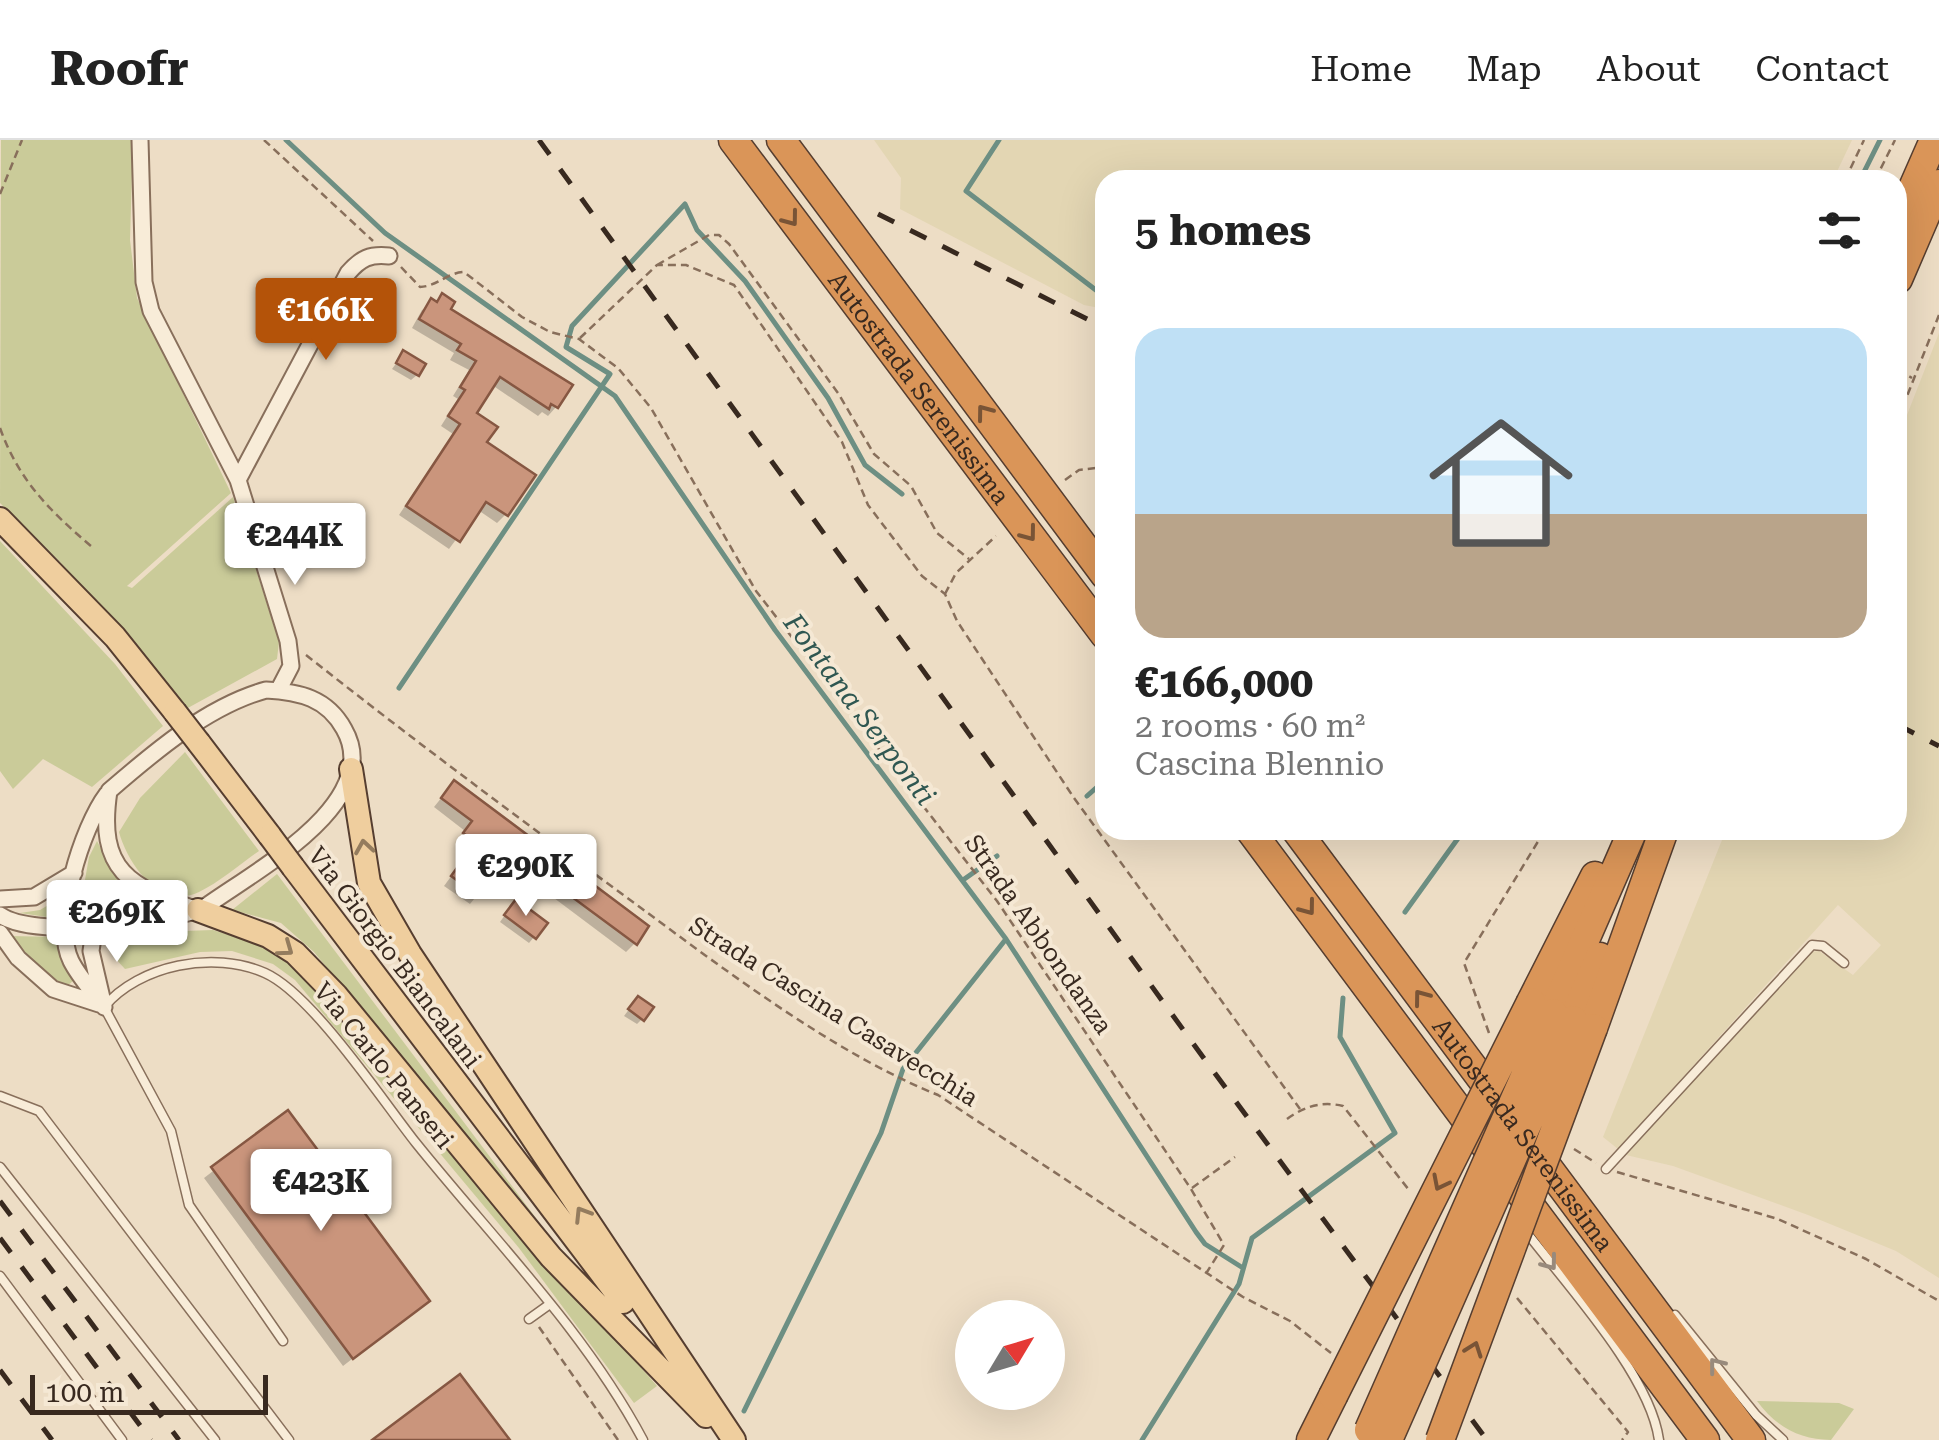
<!DOCTYPE html>
<meta charset="utf-8">
<style>
:root{--surface:#fff;--page:#f6f6f6;--text:#222;--muted:#767676;--line:#e0e0e0;--accent:#b45309}
body{margin:0;font-family:"Roboto Serif",serif;background:var(--page);color:var(--text);height:100vh;display:flex;flex-direction:column;font-size:38px;white-space:nowrap}
*{box-sizing:border-box;margin:0}
p{font-size:32px;color:var(--muted)}
.icon{flex:none;width:55px;height:55px;fill:none;stroke:currentColor;stroke-width:2;stroke-linecap:round;stroke-linejoin:round}
.map{position:relative;flex:1;overflow:hidden}
.details{position:absolute;left:1095px;top:30px;width:812px;height:670px;display:flex;flex-direction:column;background:var(--surface);border-radius:30px;box-shadow:0 10px 40px #0002}
.details>*{flex:none}
.needle{width:65px;rotate:52deg}
.buttons{position:absolute;left:955px;top:1160px;display:grid;gap:20px}
.buttons a{display:grid;place-items:center;width:110px;height:110px;border-radius:50%;background:var(--surface);box-shadow:0 10px 40px #0002;font-size:50px}
.scale{position:absolute;left:30px;bottom:25px;width:238px;box-sizing:border-box;padding-left:10px;border:5px solid #38291f;border-top:0;font-size:28px;line-height:35px;white-space:nowrap;color:#38291f;-webkit-text-stroke:8px #f5e8d4;paint-order:stroke}
.price{position:absolute;translate:-50% -85px;padding:0 22px;border-radius:10px;background:#fff;color:#222;font-size:32px;line-height:65px;filter:drop-shadow(0 2px 5px #0008)}
.price::after{content:'';position:absolute;left:50%;top:60px;width:30px;height:22px;margin-left:-15px;background:inherit;clip-path:polygon(0 0,100% 0,50% 100%)}
.price.selected{background:var(--accent);color:#fff}
ul{padding:0;list-style:none}
li{display:grid;align-content:center;gap:20px;height:530px;padding:0 40px}
li+li{border-top:2px solid var(--line)}
li span{display:grid;place-items:center;height:310px;border-radius:30px;color:#555}
li>.icon{margin-inline-start:auto}
span .icon{width:180px;height:180px;fill:#fffc;stroke-width:1}
li b{font-size:42px}
h2{display:flex;justify-content:space-between;align-items:center;height:120px;padding:0 40px;font-size:42px}
header{display:flex;align-items:center;gap:60px;box-sizing:border-box;height:140px;padding:0 50px;background:var(--surface);border-bottom:2px solid var(--line)}
header strong{font-size:48px}
nav{display:flex;gap:55px;margin-inline-start:auto;font-size:35px}
.map>svg:first-child{display:block}
</style>
<header>
<strong>Roofr</strong>
<nav><a>Home</a><a>Map</a><a>About</a><a>Contact</a></nav>
</header>
<div class="map">
<svg width="1939" height="1300" viewBox="0 0 1939 1300">
<rect width="100%" height="100%" fill="#edddc5"/>
<!-- farmland -->
<path fill="#e3d6b3" d="M874 0H1852L1833 40H1105V169L1084 165 900 69 901 38Z
M1939 193V1138L1896 1111 1808 1075 1673 1026 1626 1015 1809 812 1819 811 1853 835 1881 805 1838 765 1618 1009 1603 997 1726 690H1898V298Z"/>
<!-- green -->
<path fill="#cacb99" d="M1 0H133L130 100 137 158 231 353 127 446 132 448 233 357 279 502 277 519 186 569 60 422 0 363Z
M0 401 115 524 163 586 92 647 43 619 13 649 0 631Z
M185 612 259 711C240 724 220 742 199 752 159 771 127 722 119 692L140 658Z
M97 701 121 747 157 767 156 772 86 778 79 774 89 717Z
M277 734 542 1086 314 812 281 783 232 770Z
M60 758V779L20 773 40 770Z
M213 790 262 805 298 829 657 1246 634 1263 519 1108 295 840 273 824 232 811 200 812 125 829 113 816 114 805 126 793Z
M9 796 59 797 74 840 66 847 57 844Z
M1757 1261 1839 1263 1854 1269 1831 1300C1800 1300 1776 1287 1757 1261Z"/>
<!-- shadow -->
<path fill="#0003" d="M442 156 448 170 556 267 548 276 542 272 538 276 492 245 474 274 506 374 497 383 478 370 449 409 399 375 453 294 441 286 458 259 453 256 469 230 450 220 454 213 412 188 422 170Z
M403 214 417 235 411 240 392 229Z
M446 652 635 803 626 812 514 728 504 738 496 732 470 764 444 746 469 712 457 703 465 691 434 667Z
M510 768 534 797 529 803 500 782Z
M633 864 642 879 637 884 624 876Z
M287 974 427 1161 343 1226 204 1038Z"/>
<g fill="none" stroke-linecap="round" stroke-linejoin="round">
<!-- stream -->
<path stroke="#6d8f83" stroke-width="5" d="M286 0 385 93 615 256 775 490 1006 799 903 929 881 993 744 1271
M999 0 966 51 1105 157
M1860 40 1880 0
M399 548 610 234 566 207 572 186 685 64 697 90 745 141 828 258 865 325 902 354
M1087 656 1105 640
M963 740 997 716
M1405 772 1464 690
M1006 799 1196 1092 1205 1104 1243 1128
M1142 1300 1239 1144 1252 1098 1395 993 1340 897 1343 858"/>
</g>
<!-- building -->
<path fill="#ca957c" stroke="#865742" stroke-width="2.5" d="M442 153 455 162 451 169 573 245 558 268 551 264 549 269 500 237 477 273 498 287 487 302 536 335 508 376 486 362 460 402 406 366 460 284 448 276 465 250 460 247 476 221 457 210 461 204 419 179 431 158 437 162Z
M403 210 426 224 419 236 396 223Z
M454 640 649 786 637 805 522 720 515 731 505 724 480 757 451 736 476 702 463 693 472 681 441 658Z
M516 759 548 783 536 799 504 775Z
M638 856 654 867 644 881 628 869Z
M288 970 430 1161 353 1219 211 1027Z
M460 1234 510 1300H372Z"/>
<g fill="none" stroke-linecap="round" stroke-linejoin="round">
<!-- lane casing -->
<g stroke="#886f5b" stroke-width="11">
<path id="lane" d="M0 956 39 971 289 1300
M0 1027 215 1300
M1606 1029 1812 805 1823 806 1844 823
M1524 1089C1565 1143 1650 1234 1659 1300
M0 1136 122 1300
M1675 1175 1756 1275 1783 1300
M529 1179 550 1164
M283 1201 189 1065 171 991 104 867C139 825 214 810 265 833 312 854 382 960 416 1003 494 1100 585 1191 643 1300"/>
</g>
<!-- street casing -->
<g stroke="#886f5b" stroke-width="19">
<path id="street" d="M140 0 144 142 151 171 238 340 288 501 291 526 278 551
M238 340 348 133C361 118 370 114 389 116
M266 550C300 552 327 558 344 589 386 662 253 732 205 767L198 770C129 747 97 731 109 651 154 612 208 566 266 550Z
M0 759 34 757 74 733
M0 775C35 799 158 783 198 770
M95 784 91 811 102 858
M0 793 18 818 53 849 99 864
M104 867C93 852 79 837 71 821 52 782 82 687 107 654"/>
</g>
<!-- primary casing -->
<g stroke="#563e30" stroke-width="26">
<path id="primary" d="M0 379 115 497 175 572
M199 603 270 696
M351 629 369 743 410 814 734 1300
M293 727 623 1162
M198 770 268 796 295 813 336 855 551 1117 706 1276"/>
</g>
<!-- highway casing -->
<g stroke="#563e30" stroke-width="31">
<g id="highway">
<path id="s1" d="M733 0 1105 495"/>
<path d="M781 0 1105 435"/>
<path d="M1898 82 1934 0"/>
<path d="M1898 139 1939 44"/>
<path d="M1250 690 1705 1300"/>
<path id="s2" d="M1296 690 1751 1300"/>
<path d="M1531 862 1595 736"/>
<path d="M1553 873 1633 690"/>
<path d="M1573 880 1600 817"/>
<path d="M1593 888 1664 690"/>
<path d="M1311 1300 1333 1256"/>
</g>
</g>
<!-- path -->
<path stroke="#886f5b" stroke-width="2.5" stroke-dasharray="8 5" stroke-linecap="butt" d="M264 0 373 101
M1845 40 1864 0
M1875 40 1895 0
M0 54 22 0
M657 125 709 95H719L729 104 838 253 874 314 911 346 937 393 969 419
M401 127 420 147C438 146 446 133 464 132L522 177 550 192 579 199 618 228 651 268 756 451 997 761 1191 1049 1224 1105 1207 1132
M580 198 657 125H686L734 145 842 302 868 365 922 436 945 454 957 481 1074 658 1300 969
M1898 230 1912 238
M1898 279 1939 175
M0 288C19 341 50 371 92 407
M1065 340 1079 330 1105 327
M945 454 956 433 996 396
M306 515C416 602 528 685 641 768 729 833 836 914 938 955L1243 1157 1290 1181 1331 1213
M1489 893 1464 823 1545 690
M1287 979C1305 966 1322 961 1343 966L1409 1050
M1574 1009 1596 1023
M1617 1032 1778 1079 1866 1119 1939 1161
M1192 1048 1235 1017
M1517 1158 1628 1292 1622 1300
M539 1187 618 1300"/>
<!-- lane -->
<use href="#lane" stroke="#f8ecd8" stroke-width="8"/>
<!-- street -->
<use href="#street" stroke="#f8ecd8" stroke-width="15"/>
<!-- primary -->
<use href="#primary" stroke="#efce9e" stroke-width="22"/>
<!-- highway -->
<use href="#highway" stroke="#da9558" stroke-width="28"/>
<!-- rail -->
<path stroke="#38291f" stroke-width="5" stroke-dasharray="18 18" stroke-linecap="butt" d="M539 0 1208 924 1487 1300
M878 74 1105 188
M1898 585 1939 606
M0 1061 179 1300
M0 1098 151 1300
M0 1230 52 1300"/>
<!-- primary-bridge casing -->
<g stroke="#563e30" stroke-width="26" stroke-linecap="butt">
<path id="primary-bridge" d="M175 572 199 603
M270 696 293 727"/>
</g>
<!-- highway-bridge casing -->
<g stroke="#563e30" stroke-width="31" stroke-linecap="butt">
<path id="highway-bridge" d="M1333 1256 1531 862
M1369 1290 1553 873
M1388 1300 1573 880
M1440 1300 1593 888"/>
</g>
<!-- primary-bridge -->
<use href="#primary-bridge" stroke="#efce9e" stroke-width="22"/>
<!-- highway-bridge -->
<use href="#highway-bridge" stroke="#da9558" stroke-width="28"/>
</g>
<!-- one-way arrows -->
<defs><path id="oneway-chevron" d="M-2-3.5L2.5 0L-2 3.5" fill="none" stroke-width="1.6" stroke-linecap="round" stroke-linejoin="round" transform="scale(2.5)"/></defs>
<g stroke="#795436">
<use href="#oneway-chevron" transform="translate(791 79) rotate(53)"/>
<use href="#oneway-chevron" transform="translate(984 272) rotate(-127)"/>
<use href="#oneway-chevron" transform="translate(1029 394) rotate(53)"/>
<use href="#oneway-chevron" transform="translate(1308 768) rotate(53)"/>
<use href="#oneway-chevron" transform="translate(1421 857) rotate(-127)"/>
<use href="#oneway-chevron" transform="translate(1440 1043) rotate(117)"/>
<use href="#oneway-chevron" transform="translate(1474 1209) rotate(-70)"/>
</g>
<g stroke="#947c5e">
<use href="#oneway-chevron" transform="translate(364 707) rotate(-99)"/>
<use href="#oneway-chevron" transform="translate(286 809) rotate(36)"/>
<use href="#oneway-chevron" transform="translate(582 1074) rotate(-122)"/>
</g>
<g stroke="#988a7c">
<use href="#oneway-chevron" transform="translate(1550 1123) rotate(53)"/>
<use href="#oneway-chevron" transform="translate(1716 1225) rotate(-128)"/>
</g>
<g text-anchor="middle" stroke-width="8" stroke-linejoin="round" paint-order="stroke">
<!-- street labels -->
<g font-size="25" fill="#38291f" stroke="#f5e8d4">
<text dy="9" stroke="none"><textPath href="#s1" startOffset="310">Autostrada Serenissima</textPath></text>
<text transform="translate(1039 794) rotate(55)" y="9">Strada Abbondanza</text>
<text transform="translate(395 817) rotate(53)" y="9">Via Giorgio Biancalani</text>
<text transform="translate(834 871) rotate(32)" y="9">Strada Cascina Casavecchia</text>
<text transform="translate(384 925) rotate(51)" y="9">Via Carlo Panseri</text>
<text dy="9" stroke="none"><textPath href="#s2" startOffset="380">Autostrada Serenissima</textPath></text>
</g>
<!-- water labels -->
<g font-size="28" font-style="italic" fill="#2f5751" stroke="#f5e8d4">
<text transform="translate(860 569) rotate(53)" y="10">Fontana Serponti</text>
</g>
</g>
</svg>
<div class="buttons">
<a><svg class="needle" viewBox="-14 -14 28 28"><path d="M0-13l5 13h-10z" fill="#e53935"/><path d="M0 13l5-13h-10z" fill="#767676"/></svg></a>
</div>
<div class="scale">100 m</div>
<b class="price selected" style="left:326px;top:223px">€166K</b>
<b class="price" style="left:295px;top:448px">€244K</b>
<b class="price" style="left:526px;top:779px">€290K</b>
<b class="price" style="left:117px;top:825px">€269K</b>
<b class="price" style="left:321px;top:1094px">€423K</b>
<section class="details">
<h2>5 homes<svg class="icon" aria-label="filters" viewBox="0 0 24 24"><path d="M4 7h16M4 17h16"/><circle cx="9" cy="7" r="2"/><circle cx="15" cy="17" r="2"/></svg></h2>
<ul>
<li><span style="background:linear-gradient(#bfe0f5 60%,#b9a48a 0)"><svg class="icon" aria-label="home" viewBox="0 0 24 24"><path d="M3 11l9-7 9 7M6 9v11h12V9"/></svg></span><div><b>€166,000</b><p>2 rooms · 60 m²</p><p>Cascina Blennio</p></div></li>
</ul>
</section>
</div>
